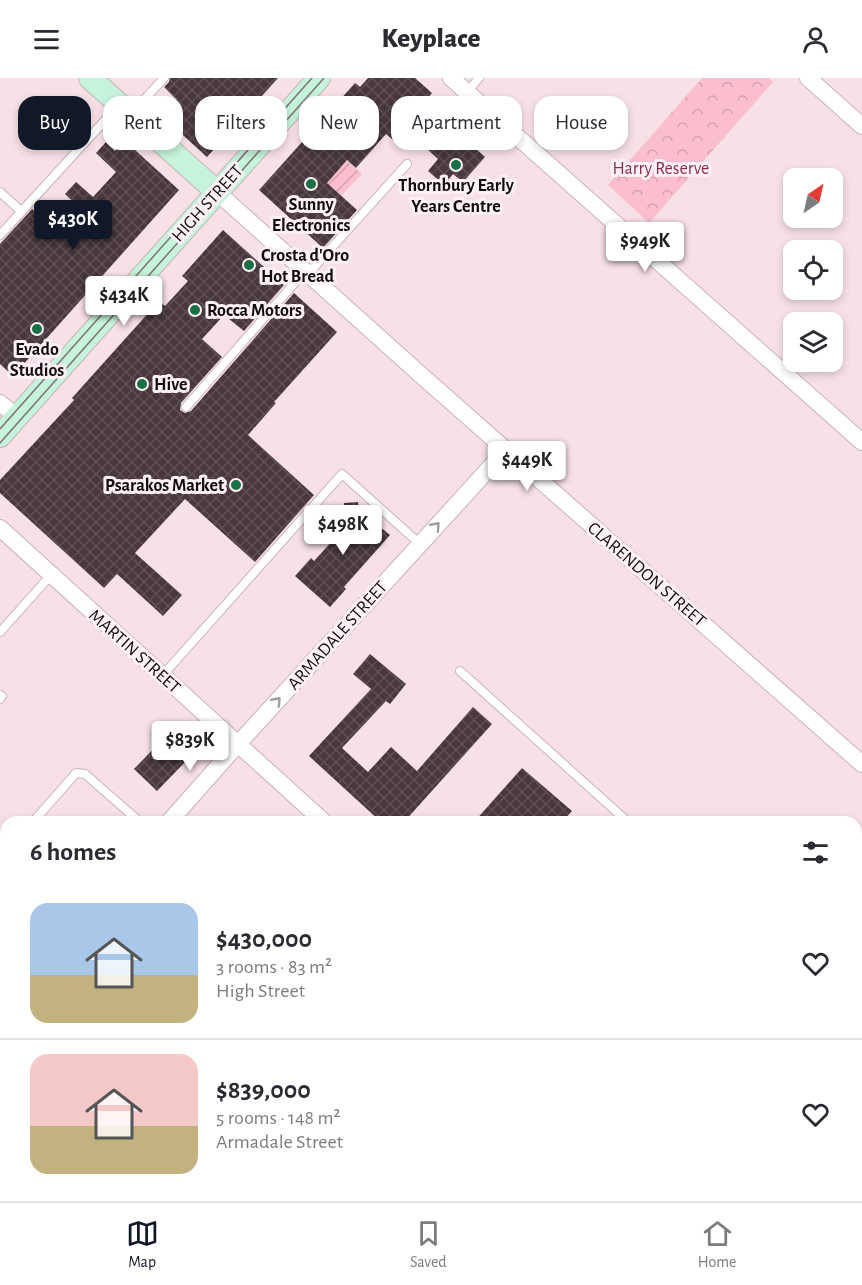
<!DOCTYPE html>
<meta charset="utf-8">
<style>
:root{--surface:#fff;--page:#f7f7f7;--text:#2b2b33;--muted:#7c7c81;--line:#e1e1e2;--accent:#111827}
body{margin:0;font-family:"Alegreya Sans",sans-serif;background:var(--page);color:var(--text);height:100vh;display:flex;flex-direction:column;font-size:22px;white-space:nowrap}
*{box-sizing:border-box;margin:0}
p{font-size:20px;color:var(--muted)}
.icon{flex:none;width:33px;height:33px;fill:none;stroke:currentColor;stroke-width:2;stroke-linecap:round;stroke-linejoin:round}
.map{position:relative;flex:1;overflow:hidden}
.drawer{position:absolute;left:0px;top:738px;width:862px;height:386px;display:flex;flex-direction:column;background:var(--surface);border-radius:18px 18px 0 0;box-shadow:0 3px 9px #0003}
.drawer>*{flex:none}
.hud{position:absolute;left:18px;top:18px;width:826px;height:54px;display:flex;gap:12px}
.needle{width:39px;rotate:34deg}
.controls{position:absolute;left:783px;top:90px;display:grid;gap:12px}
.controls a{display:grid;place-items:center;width:60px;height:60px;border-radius:12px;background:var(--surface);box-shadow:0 3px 9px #0003;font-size:30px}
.price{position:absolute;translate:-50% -51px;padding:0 14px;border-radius:6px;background:#fff;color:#222;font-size:20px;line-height:39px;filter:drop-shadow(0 2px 3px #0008)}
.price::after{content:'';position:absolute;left:50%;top:36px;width:18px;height:14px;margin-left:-9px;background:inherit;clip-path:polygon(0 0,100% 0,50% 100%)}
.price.on{background:var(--accent);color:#fff}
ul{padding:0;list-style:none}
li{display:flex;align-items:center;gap:18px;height:150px;padding:0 30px}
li+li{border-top:2px solid var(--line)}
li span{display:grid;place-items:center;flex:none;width:168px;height:120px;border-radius:18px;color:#555}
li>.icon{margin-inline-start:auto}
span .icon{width:72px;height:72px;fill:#fffc;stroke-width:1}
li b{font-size:26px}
h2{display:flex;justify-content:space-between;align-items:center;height:72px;padding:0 30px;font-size:26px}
.tag{padding:0 21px;border-radius:18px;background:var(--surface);box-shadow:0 3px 9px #0003;font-size:21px;line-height:54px}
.tag.on{background:var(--accent);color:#fff}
header{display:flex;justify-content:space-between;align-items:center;height:78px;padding:0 30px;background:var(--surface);font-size:27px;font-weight:800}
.dock{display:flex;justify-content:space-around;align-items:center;height:84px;border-top:2px solid var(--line);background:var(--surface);font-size:16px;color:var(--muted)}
.dock a{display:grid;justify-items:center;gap:3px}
.dock .on{color:var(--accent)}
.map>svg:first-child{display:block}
</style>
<header><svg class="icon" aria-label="menu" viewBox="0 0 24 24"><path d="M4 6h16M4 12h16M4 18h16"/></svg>Keyplace<svg class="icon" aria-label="person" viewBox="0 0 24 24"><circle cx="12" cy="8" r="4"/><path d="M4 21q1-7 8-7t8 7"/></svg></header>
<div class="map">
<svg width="862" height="1123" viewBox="0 0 862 1123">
<defs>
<pattern id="park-crowns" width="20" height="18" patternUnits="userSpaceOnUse" patternTransform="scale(1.5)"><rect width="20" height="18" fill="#fabecf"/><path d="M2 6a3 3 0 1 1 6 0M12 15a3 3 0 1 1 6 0" fill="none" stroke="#d5a2b1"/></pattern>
<pattern id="garden-furrows" width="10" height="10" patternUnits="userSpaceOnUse" patternTransform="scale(1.5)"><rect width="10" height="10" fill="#fabecf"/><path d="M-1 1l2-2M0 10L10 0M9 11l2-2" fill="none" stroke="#d5a2b1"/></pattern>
<pattern id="building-cross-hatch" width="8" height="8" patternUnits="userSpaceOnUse" patternTransform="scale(1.5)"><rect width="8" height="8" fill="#48373c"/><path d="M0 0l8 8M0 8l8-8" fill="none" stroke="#5e5055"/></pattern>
</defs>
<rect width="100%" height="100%" fill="#f7e1e7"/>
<!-- park -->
<path fill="url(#park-crowns)" d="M702 0H769L773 4 649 145 608 107Z"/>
<!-- garden -->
<path fill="url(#garden-furrows)" d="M334 71 362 96 341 118 314 94Z"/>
<!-- building -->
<path fill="url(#building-cross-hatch)" d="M170 0H278L207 79 162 38 177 22 164 9 169 4Z
M368 0H415L432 15 422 27 459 60 461 57 485 79 463 104 453 96 444 107 428 93 438 81 404 50 393 62 386 56 356 90 347 82 327 105 357 132 323 170 259 112 355 5 360 9Z
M124 62 179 112 13 298 0 286V166L32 131 55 152 78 128 65 116 76 104 93 119 116 94 96 75 106 64 115 73Z
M223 152 284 207 244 253 224 237 202 261 222 279 181 325 180 332 185 335 191 333 294 215 337 254 274 324 276 325 248 357 314 417 255 484 185 421 135 475 182 517 163 538 117 496 104 510 0 415V402L74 322 72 320 159 223 165 228 188 203 182 198Z
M358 424 359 432 390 457 344 509 346 511 330 529 295 498 311 480 314 483 345 449 344 425Z
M370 576 406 606 390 626 386 623 342 670 368 694 391 669 417 693 473 629 492 646 404 744H381L309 678 371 611 353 596Z
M166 658 189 680 157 713 134 691Z
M522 690 572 733 562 744H474Z"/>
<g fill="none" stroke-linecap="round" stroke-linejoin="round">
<!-- lane casing -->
<g stroke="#c8b3b9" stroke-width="10">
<path id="lane" d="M467 14 479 0
M132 35 164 0
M0 114 21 133
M0 157 119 27
M308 196 407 86
M186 329 305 193
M0 554 51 497
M460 593 628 744
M162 598 342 396 420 466
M0 617 2 618 0 621
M33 744 76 695 85 696 140 744
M0 781 6 775
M856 948 862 953
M0 1098 6 1092
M203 1118 210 1123
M555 1118 561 1123"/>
</g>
<!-- street casing -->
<g stroke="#c8b3b9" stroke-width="18">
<path id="street" d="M451 0 862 364
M808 0 862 48
M217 114 422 298 862 686
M0 325 17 339
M0 450 324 744
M169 744 237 667 506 372
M0 935 6 928
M384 1118 390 1123
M741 1118 747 1123
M127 1123 132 1118"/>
</g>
<!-- secondary casing -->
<g stroke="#c8b3b9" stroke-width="24">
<path id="secondary" d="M90 0 217 114
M0 358 319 0"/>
</g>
<!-- lane -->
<use href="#lane" stroke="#fff" stroke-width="8"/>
<!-- street -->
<use href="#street" stroke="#fff" stroke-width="16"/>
<!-- secondary -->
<use href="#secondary" stroke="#c5f3db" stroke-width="22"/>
<!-- tram -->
<path stroke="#827377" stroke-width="1.5" d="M0 351 312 0
M0 365 324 0"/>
</g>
<!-- one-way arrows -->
<defs><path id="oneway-chevron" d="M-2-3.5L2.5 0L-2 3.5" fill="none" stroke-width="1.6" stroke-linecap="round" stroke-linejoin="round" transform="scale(1.5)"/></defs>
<g stroke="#a19e9f">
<use href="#oneway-chevron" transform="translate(436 448) rotate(-48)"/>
<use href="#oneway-chevron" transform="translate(277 623) rotate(-48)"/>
</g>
<!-- markers -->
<g fill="#187044" stroke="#fef1f4" stroke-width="2">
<circle cx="456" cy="87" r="6"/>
<circle cx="311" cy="106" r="6"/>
<circle cx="249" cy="187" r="6"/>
<circle cx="195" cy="232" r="6"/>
<circle cx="37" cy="251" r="6"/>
<circle cx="142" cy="306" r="6"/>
<circle cx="236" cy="407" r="6"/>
</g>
<g text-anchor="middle" stroke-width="6" stroke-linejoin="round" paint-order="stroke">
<!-- park labels -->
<g font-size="18" fill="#8a2c51" stroke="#fef1f4">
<text x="661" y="96">Harry Reserve</text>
</g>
<!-- poi labels -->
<g font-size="18" font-weight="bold" fill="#130c0e" stroke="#fef1f4">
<text x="456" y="113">Thornbury Early<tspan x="456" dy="21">Years Centre</tspan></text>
<text x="311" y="132">Sunny<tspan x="311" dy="21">Electronics</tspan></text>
<text x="261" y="183" text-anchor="start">Crosta d'Oro<tspan x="261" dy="21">Hot Bread</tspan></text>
<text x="207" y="238" text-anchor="start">Rocca Motors</text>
<text x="37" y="277">Evado<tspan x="37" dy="21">Studios</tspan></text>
<text x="154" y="312" text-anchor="start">Hive</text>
<text x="224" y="413" text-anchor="end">Psarakos Market</text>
</g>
<!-- street labels -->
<g font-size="18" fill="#130c0e" stroke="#fef1f4">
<text transform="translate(207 125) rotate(-48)" y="6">HIGH STREET</text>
<text transform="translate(647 496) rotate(41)" y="6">CLARENDON STREET</text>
<text transform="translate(337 557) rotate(-48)" y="6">ARMADALE STREET</text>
<text transform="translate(135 573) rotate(42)" y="6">MARTIN STREET</text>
</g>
</g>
</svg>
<div class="controls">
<a><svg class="needle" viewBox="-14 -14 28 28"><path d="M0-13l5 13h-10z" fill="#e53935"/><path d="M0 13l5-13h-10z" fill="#7c7c81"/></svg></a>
<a><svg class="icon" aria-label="locate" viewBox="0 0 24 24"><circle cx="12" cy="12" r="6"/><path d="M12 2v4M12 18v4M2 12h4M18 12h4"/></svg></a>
<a><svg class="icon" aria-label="layers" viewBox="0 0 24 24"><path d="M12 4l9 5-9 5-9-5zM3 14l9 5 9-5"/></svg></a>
</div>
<b class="price on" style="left:73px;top:173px">$430K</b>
<b class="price" style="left:645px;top:195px">$949K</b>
<b class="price" style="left:124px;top:249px">$434K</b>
<b class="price" style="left:527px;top:414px">$449K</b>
<b class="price" style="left:343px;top:478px">$498K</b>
<b class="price" style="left:190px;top:694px">$839K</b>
<div class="hud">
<a class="tag on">Buy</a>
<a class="tag">Rent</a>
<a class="tag">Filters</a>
<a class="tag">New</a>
<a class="tag">Apartment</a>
<a class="tag">House</a>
</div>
<section class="drawer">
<h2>6 homes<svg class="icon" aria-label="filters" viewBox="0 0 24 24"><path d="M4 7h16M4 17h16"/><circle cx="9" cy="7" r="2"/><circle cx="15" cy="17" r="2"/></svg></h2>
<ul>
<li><span style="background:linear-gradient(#a9c7e8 60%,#c2b280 0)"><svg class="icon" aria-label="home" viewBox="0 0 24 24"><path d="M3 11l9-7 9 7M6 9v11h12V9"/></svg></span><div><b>$430,000</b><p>3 rooms · 83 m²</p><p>High Street</p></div><svg class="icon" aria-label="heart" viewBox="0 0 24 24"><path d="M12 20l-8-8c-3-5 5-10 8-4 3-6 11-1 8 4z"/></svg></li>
<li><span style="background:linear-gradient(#f6c9c9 60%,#c2b280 0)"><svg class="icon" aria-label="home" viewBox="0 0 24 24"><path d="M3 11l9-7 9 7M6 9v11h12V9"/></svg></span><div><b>$839,000</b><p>5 rooms · 148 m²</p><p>Armadale Street</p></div><svg class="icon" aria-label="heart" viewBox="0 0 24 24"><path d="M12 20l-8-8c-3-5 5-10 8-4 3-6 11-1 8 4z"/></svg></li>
</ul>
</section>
</div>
<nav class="dock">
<a class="on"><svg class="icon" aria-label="map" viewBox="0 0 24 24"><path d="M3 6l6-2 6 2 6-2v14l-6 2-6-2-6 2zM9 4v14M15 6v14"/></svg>Map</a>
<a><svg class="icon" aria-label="saved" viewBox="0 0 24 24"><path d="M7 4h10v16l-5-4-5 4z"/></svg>Saved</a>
<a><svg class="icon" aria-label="home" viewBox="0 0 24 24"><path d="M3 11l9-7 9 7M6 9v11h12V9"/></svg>Home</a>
</nav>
